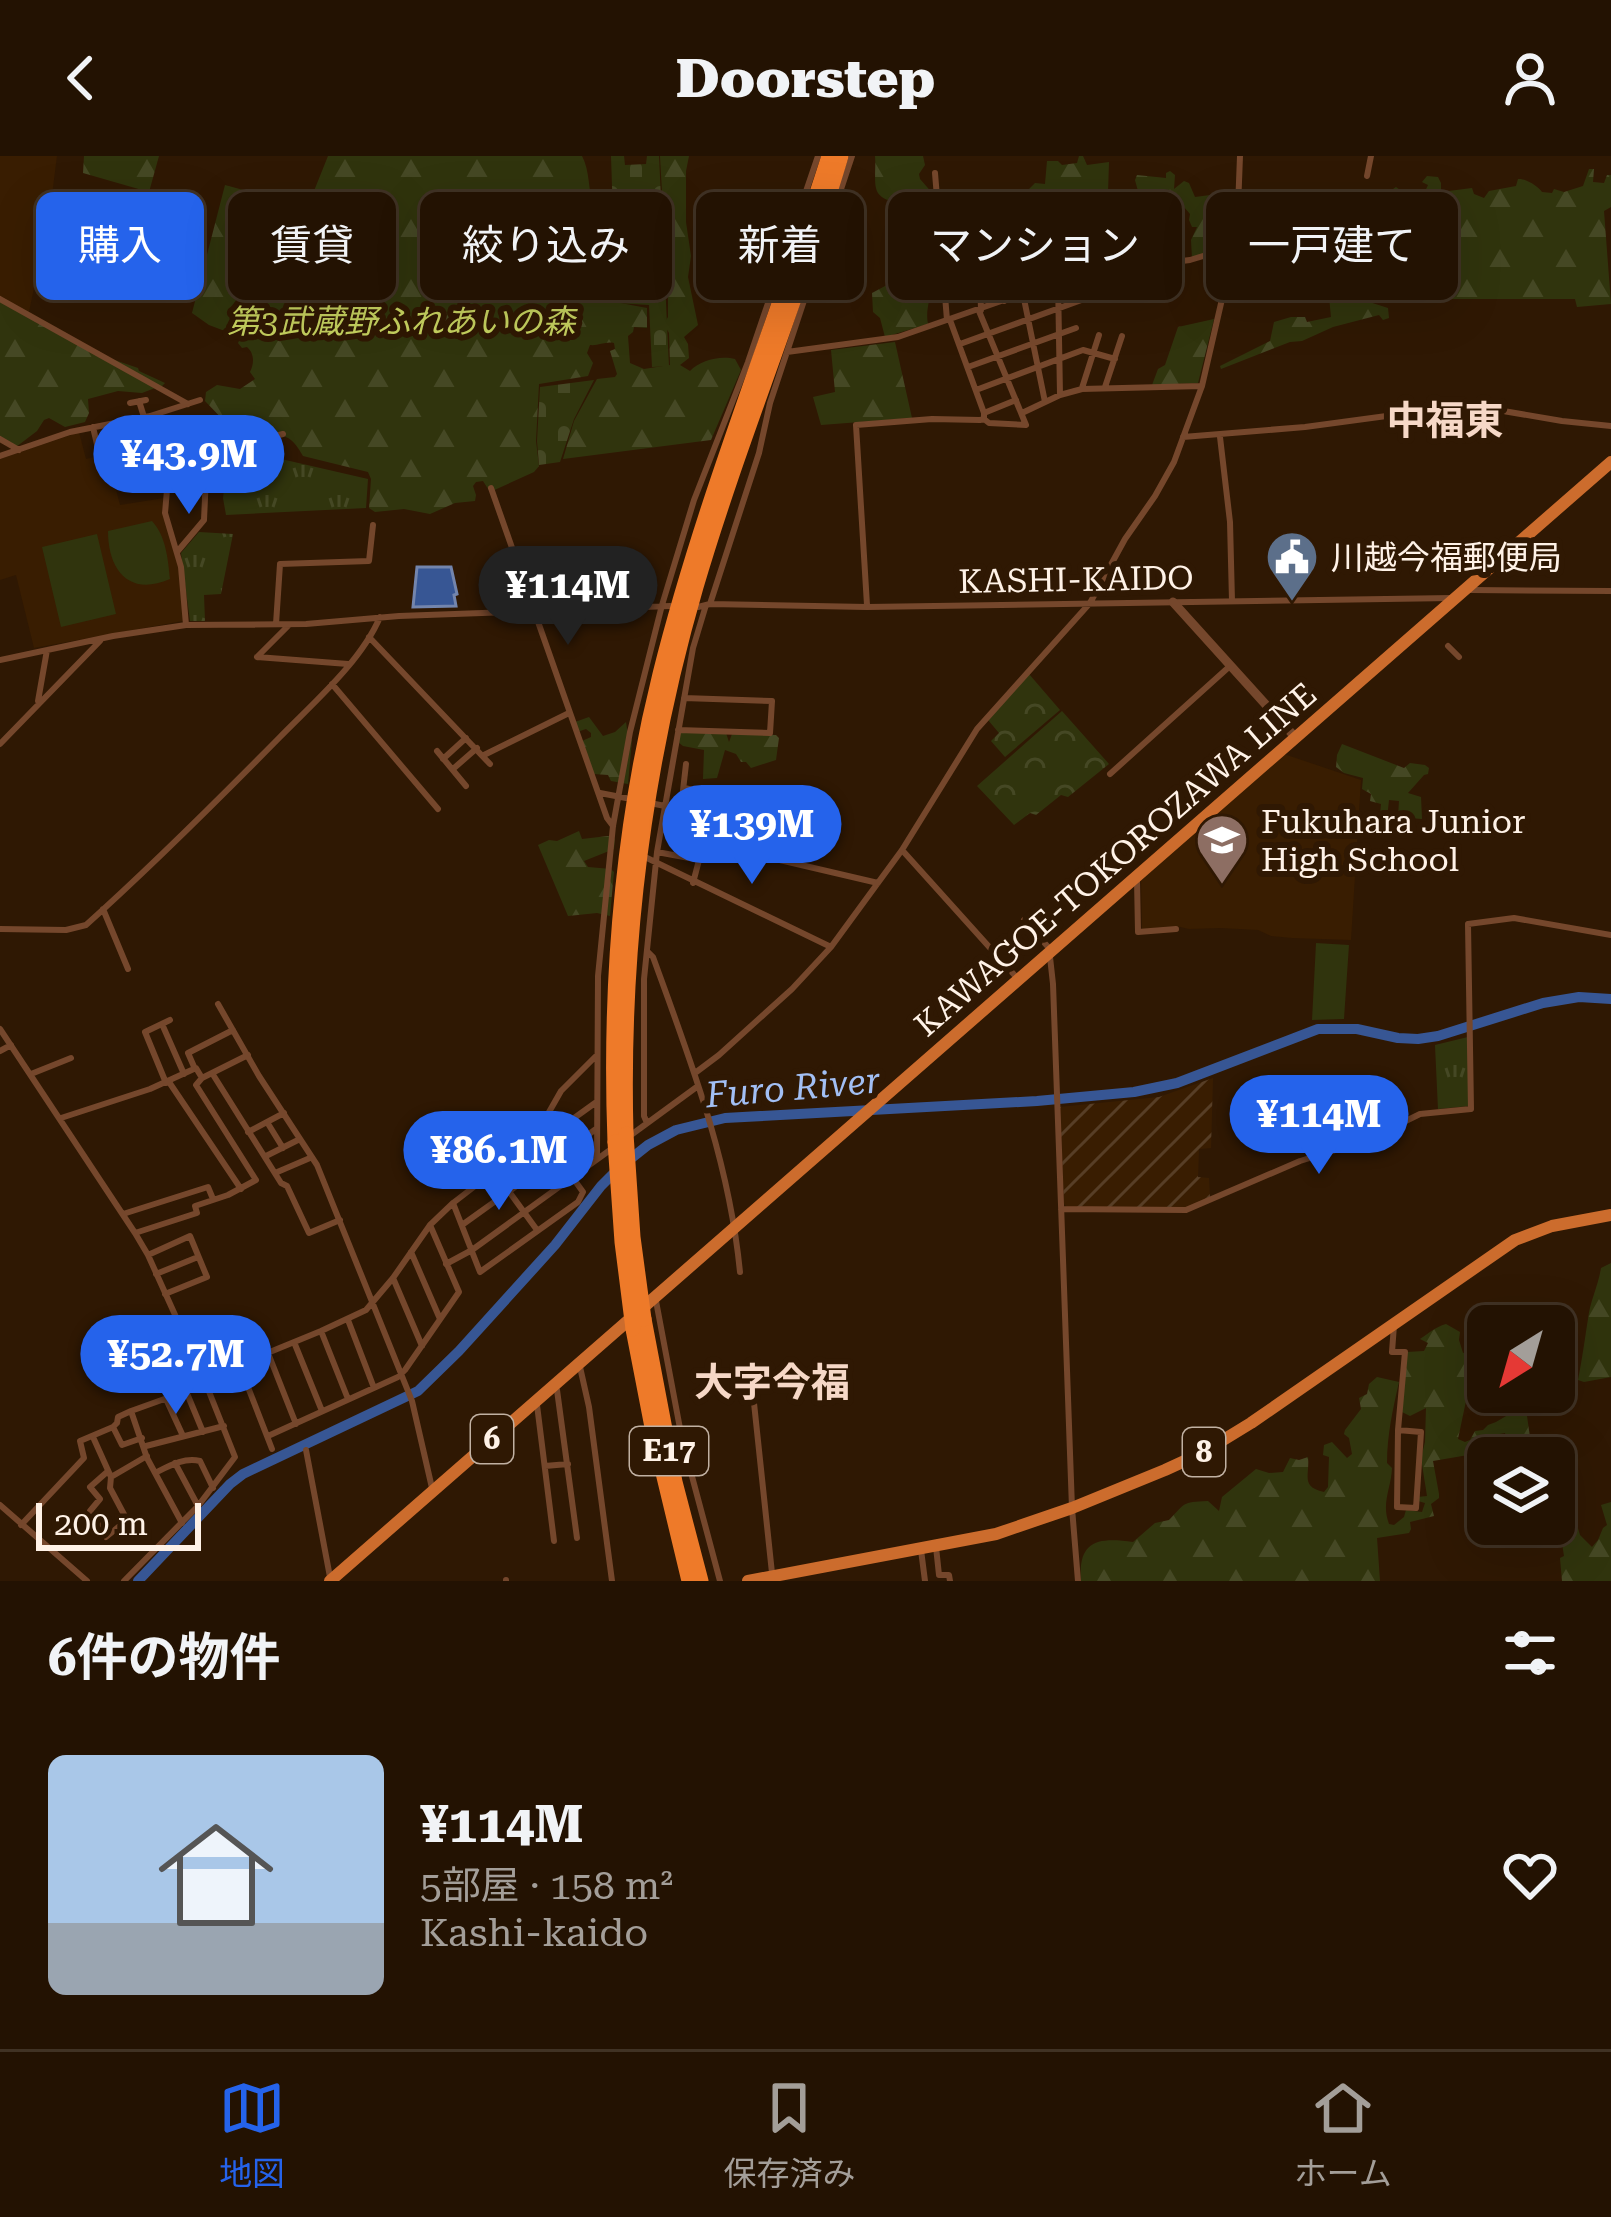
<!DOCTYPE html>
<html lang="ja">
<meta charset="utf-8">
<style>
:root{--surface:#231202;--page:#2f2011;--text:#f1f3f6;--muted:#a39e99;--line:#403224;--accent:#2563eb}
body{margin:0;font-family:"Roboto Serif","Noto Sans JP",serif;background:var(--page);color:var(--text);height:100vh;display:flex;flex-direction:column;font-size:45px;white-space:nowrap}
*{box-sizing:border-box;margin:0}
p{font-size:39px;color:var(--muted)}
.icon{flex:none;width:66px;height:66px;fill:none;stroke:currentColor;stroke-width:2;stroke-linecap:round;stroke-linejoin:round}
.map{position:relative;height:1425px;overflow:hidden}
.panel{display:flex;flex-direction:column;background:var(--surface);flex:1}
.panel>*{flex:none}
.hud{position:absolute;left:36px;top:36px;width:1539px;height:108px;display:flex;gap:24px}
.needle{width:78px;rotate:217deg}
.tools{position:absolute;left:1467px;top:1149px;display:grid;gap:24px}
.tools a{display:grid;place-items:center;width:108px;height:108px;border-radius:18px;background:var(--surface);box-shadow:0 12px 48px #0002,0 0 0 3px var(--line);font-size:60px}
.scale{position:absolute;left:36px;bottom:30px;width:165px;box-sizing:border-box;padding-left:12px;border:6px solid #fff2e7;border-top:0;font-size:33px;line-height:42px;white-space:nowrap;color:#fff2e7;-webkit-text-stroke:9px #2f1803;paint-order:stroke}
.price{position:absolute;translate:-50% -102px;padding:0 27px;border-radius:42px;background:var(--accent);color:#fff;font-size:39px;line-height:78px;filter:drop-shadow(0 3px 6px #0008)}
.price::after{content:'';position:absolute;left:50%;top:72px;width:36px;height:27px;margin-left:-18px;background:inherit;clip-path:polygon(0 0,100% 0,50% 100%)}
.price.selected{background:#222;color:#fff}
ul{padding:0;list-style:none}
li{display:flex;align-items:center;gap:36px;height:300px;padding:0 48px}
li span{display:grid;place-items:center;flex:none;width:336px;height:240px;border-radius:18px;color:#555}
li>.icon{margin-inline-start:auto}
span .icon{width:144px;height:144px;fill:#fffc;stroke-width:1}
li b{font-size:51px}
h2{display:flex;justify-content:space-between;align-items:center;height:144px;padding:0 48px;font-size:51px}
.tag{padding:0 42px;border-radius:18px;background:var(--surface);box-shadow:0 12px 48px #0002,0 0 0 3px var(--line);font-size:42px;line-height:108px}
.tag.selected{background:var(--accent);color:#fff}
header{display:flex;justify-content:space-between;align-items:center;height:156px;padding:0 48px;background:var(--surface);font-size:54px;font-weight:800}
.tabs{display:flex;justify-content:space-around;align-items:center;height:168px;border-top:3px solid var(--line);background:var(--surface);font-size:33px;color:var(--muted)}
.tabs a{display:grid;justify-items:center;gap:6px}
.tabs .selected{color:var(--accent)}
.map>svg:first-child{display:block}
</style>
<header><svg class="icon" aria-label="back" viewBox="0 0 24 24"><path d="M15 5l-7 7 7 7"/></svg>Doorstep<svg class="icon" aria-label="person" viewBox="0 0 24 24"><circle cx="12" cy="8" r="4"/><path d="M4 21q1-7 8-7t8 7"/></svg></header>
<div class="map">
<svg width="1611" height="1425" viewBox="0 0 1611 1425">
<defs>
<pattern id="industrial-furrows" width="10" height="10" patternUnits="userSpaceOnUse" patternTransform="scale(3)"><rect width="10" height="10" fill="#391d01"/><path d="M-1 1l2-2M0 10L10 0M9 11l2-2" fill="none" stroke="#573e26"/></pattern>
<pattern id="grass-tufts" width="24" height="20" patternUnits="userSpaceOnUse" patternTransform="scale(3)"><rect width="24" height="20" fill="#30340d"/><path d="M3 7l-1-3M5 7V3M7 7l1-3M15 17l-1-3M17 17v-4M19 17l1-3" fill="none" stroke="#454824"/></pattern>
<pattern id="forest-firs" width="22" height="20" patternUnits="userSpaceOnUse" patternTransform="scale(3)"><rect width="22" height="20" fill="#30340d"/><path d="M5 1l3.5 6h-7zM16 11l3.5 6h-7z" fill="#454824"/></pattern>
<pattern id="cemetery-stones" width="16" height="16" patternUnits="userSpaceOnUse" patternTransform="scale(3)"><rect width="16" height="16" fill="#30340d"/><path d="M2 7V4a2 2 0 0 1 4 0v3zM10 15v-3a2 2 0 0 1 4 0v3z" fill="#454824"/></pattern>
<pattern id="park-crowns" width="20" height="18" patternUnits="userSpaceOnUse" patternTransform="scale(3)"><rect width="20" height="18" fill="#30340d"/><path d="M2 6a3 3 0 1 1 6 0M12 15a3 3 0 1 1 6 0" fill="none" stroke="#454824"/></pattern>
</defs>
<rect width="100%" height="100%" fill="#2f1803"/>
<!-- industrial -->
<path fill="url(#industrial-furrows)" d="M1213 922 1211 992 1199 993 1198 1021 1209 1022 1210 1041 1186 1052 1067 1051 1064 1048 1060 951 1159 941Z"/>
<!-- built -->
<path fill="#391d01" d="M0 0H57L50 55 29 156 0 140Z
M79 276 86 303 107 298 120 349 164 342 162 355 180 416 183 465 34 492 16 419 0 424V303Z
M1284 598 1361 624 1351 784 1292 782 1271 780 1258 774 1220 772 1189 773 1176 770 1142 773 1141 724Z"/>
<!-- grass -->
<path fill="url(#grass-tufts)" d="M229 295 268 300 368 323 366 352 226 359 223 342Z
M199 376 233 378 221 438 204 439 205 465H190L181 397Z
M1468 881 1469 950 1438 953 1435 889Z"/>
<!-- forest -->
<path fill="url(#forest-firs)" d="M84 0H159L149 36 83 17Z
M328 0H582C590 15 588 33 593 49L605 48 610 56 608 89 616 128 615 146 647 152V172L634 171 633 176 628 180 630 207 644 213 670 209 669 177 664 168 668 161V144L660 0H689L686 15V66L691 100 688 121 698 169 684 181 688 188 689 202 680 209 690 215C700 204 721 199 735 203L741 214 711 284 563 303 574 265 597 223 615 221 617 218 610 195 615 193 614 187C606 185 598 190 590 189L587 197 593 207 588 220 539 228 536 285 539 310 534 316 490 336 483 325 476 326 473 330 476 339 475 345 455 347 430 358 404 353 375 356 369 352 371 323 368 316 303 300C286 269 274 281 244 281L228 269 205 245 206 236 217 229 240 233 255 223 250 216C254 208 255 198 247 191L242 192 238 187 240 183 238 180 209 169 192 157 225 29 265 40H312Z
M875 0H923L925 9 919 18 920 23 934 39 932 45C918 49 880 51 876 32 874 25 876 8 875 0Z
M1079 0H1083L1087 9 1109 6 1108 36 1113 39 1111 57 1103 59 1098 55 1086 56V48L1076 40 1047 46 1041 39 1037 49 1033 51 1026 44 1018 47 1011 39 1028 34 1035 27 1045 28 1047 5H1058L1062 9 1077 7Z
M1589 13H1594L1593 26 1604 27 1607 19H1611V51L1604 55 1611 148 1577 151 1575 143H1426L1422 129 1431 116 1446 117C1452 103 1454 84 1442 73L1425 75 1409 66 1411 39 1423 40 1428 29 1422 26 1427 20 1438 21 1441 27V36L1472 32 1474 38 1484 42 1489 35 1516 30 1518 23C1525 22 1538 30 1542 36L1552 37 1554 33 1564 36 1583 30Z
M1170 15 1175 19 1174 33 1184 25 1189 27 1195 41 1218 38C1226 56 1212 74 1218 92L1192 102 1191 84 1197 71H1192L1189 64 1190 58C1176 38 1160 52 1138 52L1135 46 1138 35 1135 24 1137 19 1166 22V17Z
M1396 31 1400 34 1396 39 1383 41 1380 46 1391 55 1382 73 1359 84V113L1366 132V145L1388 152 1389 162 1383 164 1379 159 1333 171 1302 185 1290 186 1221 213 1220 210 1270 185 1274 166 1291 161H1305L1307 166 1331 161 1323 78 1326 63C1341 53 1350 34 1369 39L1374 36 1390 35Z
M918 122 930 130C931 144 925 154 928 168L885 181 880 162 873 156 872 137 887 129Z
M0 140 106 201 138 212 139 215 165 227 159 233 155 232 142 237 118 235 88 243 89 257 85 266 65 271 49 262 44 264 37 275 16 291 0 280Z
M1214 163 1198 227 1152 229 1158 213 1165 209 1178 171Z
M895 186 912 262 821 269 813 241 835 236 831 194Z
M589 561 603 580 615 576 626 566 628 580 632 584 628 628 611 625 608 619 594 618 582 585 591 581V577L586 573 577 576 575 566Z
M679 576 726 577 729 586 732 578 776 579 779 582 776 604 751 612 746 606H741L736 598 725 594 717 622 703 623 704 594 683 590 678 586Z
M1342 588 1404 612 1410 607 1425 609 1429 612 1428 618 1424 619 1408 637 1421 641 1422 663 1398 661 1399 645 1389 644 1386 671 1379 670 1381 648 1370 645 1371 638 1362 633 1363 622 1344 617 1336 611 1337 599Z
M579 675 582 683 608 680 615 683 614 693 584 705 588 711 611 713 614 716 610 760 597 757 568 760 538 689 549 684 557 685Z
M1611 1107V1221L1584 1226 1578 1224C1582 1204 1585 1182 1588 1163 1590 1145 1598 1131 1601 1112Z
M1446 1168 1460 1176 1459 1184 1463 1197 1472 1195 1479 1203 1471 1221 1458 1283 1465 1286 1470 1284 1475 1275 1483 1274 1488 1269 1496 1266 1547 1236H1554L1556 1227 1570 1230C1565 1244 1543 1248 1530 1255L1527 1260 1533 1302H1510L1505 1277 1483 1281 1482 1285 1470 1291 1468 1299 1433 1305 1439 1338V1342L1431 1348 1434 1360 1410 1366 1411 1373 1409 1377 1377 1382 1380 1425H1081C1078 1385 1097 1381 1133 1386L1155 1367 1169 1364C1186 1347 1181 1346 1208 1345L1219 1355 1222 1341 1256 1313 1269 1317 1283 1316 1290 1302 1299 1304 1308 1301C1310 1319 1300 1331 1324 1336L1328 1331 1329 1301 1323 1299 1324 1289 1332 1286 1347 1302 1352 1298 1349 1282 1344 1278 1345 1274 1361 1253 1359 1242 1367 1238 1369 1228 1377 1221 1399 1226C1393 1252 1387 1279 1387 1307L1392 1312C1391 1333 1381 1347 1389 1368L1394 1369 1404 1361 1406 1354 1422 1356 1425 1347 1418 1345V1341L1427 1340 1421 1302 1425 1286 1426 1252 1410 1260 1402 1256 1407 1196 1424 1195 1428 1187 1420 1183C1428 1178 1435 1171 1446 1168Z
M1611 1346V1425H1562L1560 1402 1564 1400 1560 1374 1538 1377 1518 1373 1516 1368H1554L1574 1359 1580 1379 1592 1391 1598 1384 1603 1372 1607 1369 1601 1349Z"/>
<!-- cemetery -->
<path fill="url(#cemetery-stones)" d="M611 0H624L625 9 646 8 647 0H659L669 210 652 211 649 149 616 147Z
M594 224 574 263 560 306 539 309 537 285 540 231Z"/>
<!-- park -->
<path fill="url(#park-crowns)" d="M1029 518 1060 554 1005 601 991 585 999 577 988 564Z
M1062 555 1109 608 1068 641 1061 639 1036 659 1030 657 1014 669 977 630Z"/>
<!-- pitch -->
<path fill="#30340d" d="M152 365C166 380 168 403 170 423 129 441 108 414 108 375Z
M97 378 116 458 61 471 42 391Z
M1316 787 1349 789 1344 863 1312 864Z"/>
<!-- water -->
<path fill="#375694" stroke="#7385ad" stroke-width="3" d="M417 411H451L457 438 454 439 456 450 413 451Z"/>
<g fill="none" stroke-linecap="round" stroke-linejoin="round">
<!-- river -->
<path stroke="#375694" stroke-width="10" d="M138 1425 230 1328 243 1318 418 1235 459 1195 555 1089 601 1030 619 1012 648 989 676 974 725 962 1037 945 1134 936 1177 927 1318 873H1357L1398 882 1418 883 1438 880 1543 847 1579 841 1611 843"/>
<!-- minor -->
<path stroke="#75472c" stroke-width="6" d="M935 17 947 164
M1367 20 1371 0
M998 86 1004 145
M1039 104 1042 131
M980 121 981 154
M1058 125 1060 239
M1023 138 1045 246
M0 143 188 248
M979 155 1026 269 989 267 984 263
M950 164 984 257 1016 244
M960 188 1087 142 1078 119
M787 196 898 181 1070 121 1097 115 1190 104 1233 91
M968 211 1076 172
M1105 231 1122 180
M1082 232 1099 179
M976 234 1083 194 1115 203
M139 245 144 261
M130 247 146 244
M1022 257 1060 239 1082 233 1202 230
M150 260 167 334 165 357 181 411 186 469
M93 271 99 297
M1183 281 1305 271 1468 249 1562 265 1611 270
M1220 281 1230 366 1232 445
M0 283 19 294
M0 300 70 276 150 260 200 244
M491 332 607 662 613 670
M177 396 204 364 206 320 215 302 231 291 283 278
M1471 434 1611 435
M710 448 759 297 770 247 852 0
M867 449 856 269 932 263 980 264 984 263V257
M698 451 710 448 867 451 1452 442
M276 468 280 408 369 405 373 369
M369 481 490 608
M1448 490 1459 501
M257 501 348 508
M257 501 288 470
M0 504 113 480 186 469 306 468 399 460 670 450
M332 528 438 653
M38 545 47 494
M678 574 770 577 772 545 684 542
M0 588 100 485
M437 595 466 630
M484 599 569 557
M443 603 466 582
M453 613 477 592
M1110 618 1230 510
M684 632 748 645 738 695
M600 637 626 642
M655 648 786 674 780 703
M681 652 686 608
M661 673 740 688
M902 694 1018 823
M657 696 700 704
M750 697 878 727
M759 699 765 669
M647 702 831 791
M1137 724 1138 776 1176 773
M693 727 705 681
M103 753 128 813
M1024 764 1049 792 1053 828 1072 1352 1078 1425
M0 773 66 774 86 769C153 709 216 646 279 582 313 547 361 506 380 461
M647 795 653 801C691 906 729 1004 740 1116
M218 848 259 920 317 1009 412 1245 432 1332
M162 868 184 918
M0 873 135 1077 197 1057 195 1050 228 1039 256 1024 196 929 202 922 248 899
M0 895 11 889
M195 913 188 897 233 874
M212 917 281 1027 287 1030 309 1077 340 1064
M695 917 719 899 792 833 831 791 902 694 977 573 1090 447 1125 383 1155 340 1174 306 1202 230 1237 78 1240 0
M31 918 71 902
M169 926 241 1033
M166 927 145 876 170 864
M595 947 545 983 583 1036 578 1046 480 1116 453 1047 532 986 561 935 595 901
M61 962 150 933 196 912 202 922
M267 966 283 992
M647 967 644 960V823L657 696 693 492 706 449
M248 976 284 957
M631 979 698 930
M266 1000 300 983
M597 1003 598 820 613 670 630 576 662 449 694 344 748 206 818 0
M494 1015 537 1074
M275 1017 310 1002
M1061 1053 1186 1054 1300 1005 1365 985 1420 958 1471 953 1468 768 1514 762 1611 779
M123 1058 208 1031 213 1043
M430 1069 453 1047
M462 1069 596 973
M135 1077 148 1099 204 1223
M411 1096 440 1163
M148 1099 190 1080 207 1121 165 1138
M446 1108 472 1094 610 994
M156 1118 198 1101
M393 1122 422 1190
M656 1145 682 1283 720 1425
M348 1164 374 1232
M1394 1169 1392 1196H1405L1398 1274 1397 1351 1416 1352 1421 1276 1398 1274
M321 1175 348 1243
M294 1186 322 1255
M268 1197 296 1268
M239 1208 272 1293
M580 1211 589 1251 612 1425
M553 1230 557 1234 577 1382
M186 1235 203 1276
M166 1243 183 1280
M754 1247 772 1417
M537 1249 554 1385
M131 1255 206 1228
M113 1271 122 1289 142 1282
M93 1281 111 1321 147 1300
M146 1290 224 1270
M306 1294 330 1421
M175 1307 198 1350
M545 1310 568 1308
M107 1316 90 1331 100 1343 90 1355 106 1381 127 1364 110 1332 111 1321
M155 1317C169 1310 184 1301 200 1305L213 1332
M0 1349 87 1425
M21 1369 84 1302 80 1285 113 1271 117 1267 118 1261 131 1255 147 1302 182 1367
M936 1391 939 1419H949L950 1425
M921 1394 925 1425
M506 1424V1425
M124 1425 198 1350 235 1301 204 1223 321 1175 366 1154 393 1122 430 1069 459 1136 405 1214 398 1221 268 1280"/>
<!-- tertiary -->
<path stroke="#75472c" stroke-width="9" d="M1173 446 1295 581"/>
<!-- primary -->
<path stroke="#cc6c2d" stroke-width="12" d="M330 1425 1611 306
M748 1425 996 1378 1072 1352 1165 1314 1202 1297 1251 1267 1515 1084 1552 1070 1611 1059"/>
<!-- motorway -->
<path stroke="#ee7a29" stroke-width="15" d="M626 978C621 792 644 610 696 431 739 285 798 145 841 0
M615 986C609 830 622 671 660 518 704 342 774 173 829 0
M644 1163 675 1326 701 1425
M633 1173 652 1271 689 1425"/>
<!-- motorway-bridge -->
<path stroke="#ee7a29" stroke-width="15" d="M626 978 633 1081 644 1163
M615 986 622 1086 633 1173"/>
</g>
<!-- icons -->
<defs>
<g id="civic-pin" transform="scale(2.7)"><path d="M0 17L-7.5 6A9.5 9.5 0 1 1 7.5 6Z" fill="#5c6f8a" stroke="#2f1803"/><path d="M-.6-6.5H3V-4.5H.6V-3L4-1V1h2V6H-6V1h2V-1L-.6-3ZM-1.2 2.5V6h2.4V2.5Z" fill="#fff"/></g>
<g id="school-pin" transform="scale(2.7)"><path d="M0 17L-7.5 6A9.5 9.5 0 1 1 7.5 6Z" fill="#8d6e63" stroke="#2f1803"/><path d="M0-5L7-2L0 1L-7-2ZM-4 1L0 2.5L4 1V4Q0 6-4 4Z" fill="#fff"/></g>
</defs>
<g fill-rule="evenodd">
<use href="#civic-pin" x="1292" y="401"/>
<use href="#school-pin" x="1222" y="684"/>
</g>
<g text-anchor="middle" stroke-width="12" stroke-linejoin="round" paint-order="stroke">
<!-- shield labels -->
<g fill="#2f1803" stroke="#c1b1a3" stroke-width="3">
<rect x="471" y="1259" width="42" height="48" rx="9"/>
<rect x="630" y="1271" width="78" height="48" rx="9"/>
<rect x="1183" y="1272" width="42" height="48" rx="9"/>
</g>
<g font-size="30" font-weight="bold" fill="#fff2e7">
<text x="492" y="1293">6</text>
<text x="669" y="1305">E17</text>
<text x="1204" y="1306">8</text>
</g>
<!-- park labels -->
<g font-size="33" font-style="italic" fill="#c4cf5e" stroke="#2f1803">
<text x="401" y="177">第3武蔵野ふれあいの森</text>
</g>
<!-- poi labels -->
<g font-size="33" fill="#fff2e7" stroke="#2f1803" text-anchor="start">
<text x="1331" y="413">川越今福郵便局</text>
<text x="1261" y="677">Fukuhara Junior<tspan x="1261" dy="38">High School</tspan></text>
</g>
<!-- street labels -->
<g font-size="33" fill="#fff2e7" stroke="#2f1803">
<text transform="translate(1076 423) rotate(-1)" y="12">KASHI-KAIDO</text>
<text transform="translate(1115 703) rotate(-41)" y="12">KAWAGOE-TOKOROZAWA LINE</text>
</g>
<!-- water labels -->
<g font-size="36" font-style="italic" fill="#a2bff4" stroke="#2f1803">
<text transform="translate(793 931) rotate(-5)" y="13">Furo River</text>
</g>
<!-- quarter labels -->
<g font-size="39" font-weight="bold" fill="#f6d8c7" stroke="#2f1803">
<text x="1445" y="278">中福東</text>
<text x="772" y="1240">大字今福</text>
</g>
</g>
</svg>
<div class="tools">
<a><svg class="needle" viewBox="-14 -14 28 28"><path d="M0-13l5 13h-10z" fill="#e53935"/><path d="M0 13l5-13h-10z" fill="#a39e99"/></svg></a>
<a><svg class="icon" aria-label="layers" viewBox="0 0 24 24"><path d="M12 4l9 5-9 5-9-5zM3 14l9 5 9-5"/></svg></a>
</div>
<div class="scale">200 m</div>
<b class="price" style="left:189px;top:361px">¥43.9M</b>
<b class="price selected" style="left:568px;top:492px">¥114M</b>
<b class="price" style="left:752px;top:731px">¥139M</b>
<b class="price" style="left:1319px;top:1021px">¥114M</b>
<b class="price" style="left:499px;top:1057px">¥86.1M</b>
<b class="price" style="left:176px;top:1261px">¥52.7M</b>
<div class="hud">
<a class="tag selected">購入</a>
<a class="tag">賃貸</a>
<a class="tag">絞り込み</a>
<a class="tag">新着</a>
<a class="tag">マンション</a>
<a class="tag">一戸建て</a>
</div>
</div>
<section class="panel">
<h2>6件の物件<svg class="icon" aria-label="filters" viewBox="0 0 24 24"><path d="M4 7h16M4 17h16"/><circle cx="9" cy="7" r="2"/><circle cx="15" cy="17" r="2"/></svg></h2>
<ul>
<li><span style="background:linear-gradient(#a9c7e8 70%,#9aa5b1 0)"><svg class="icon" aria-label="home" viewBox="0 0 24 24"><path d="M3 11l9-7 9 7M6 9v11h12V9"/></svg></span><div><b>¥114M</b><p>5部屋 · 158 m²</p><p>Kashi-kaido</p></div><svg class="icon" aria-label="heart" viewBox="0 0 24 24"><path d="M12 20l-8-8c-3-5 5-10 8-4 3-6 11-1 8 4z"/></svg></li>
</ul>
</section>
<nav class="tabs">
<a class="selected"><svg class="icon" aria-label="map" viewBox="0 0 24 24"><path d="M3 6l6-2 6 2 6-2v14l-6 2-6-2-6 2zM9 4v14M15 6v14"/></svg>地図</a>
<a><svg class="icon" aria-label="saved" viewBox="0 0 24 24"><path d="M7 4h10v16l-5-4-5 4z"/></svg>保存済み</a>
<a><svg class="icon" aria-label="home" viewBox="0 0 24 24"><path d="M3 11l9-7 9 7M6 9v11h12V9"/></svg>ホーム</a>
</nav>
